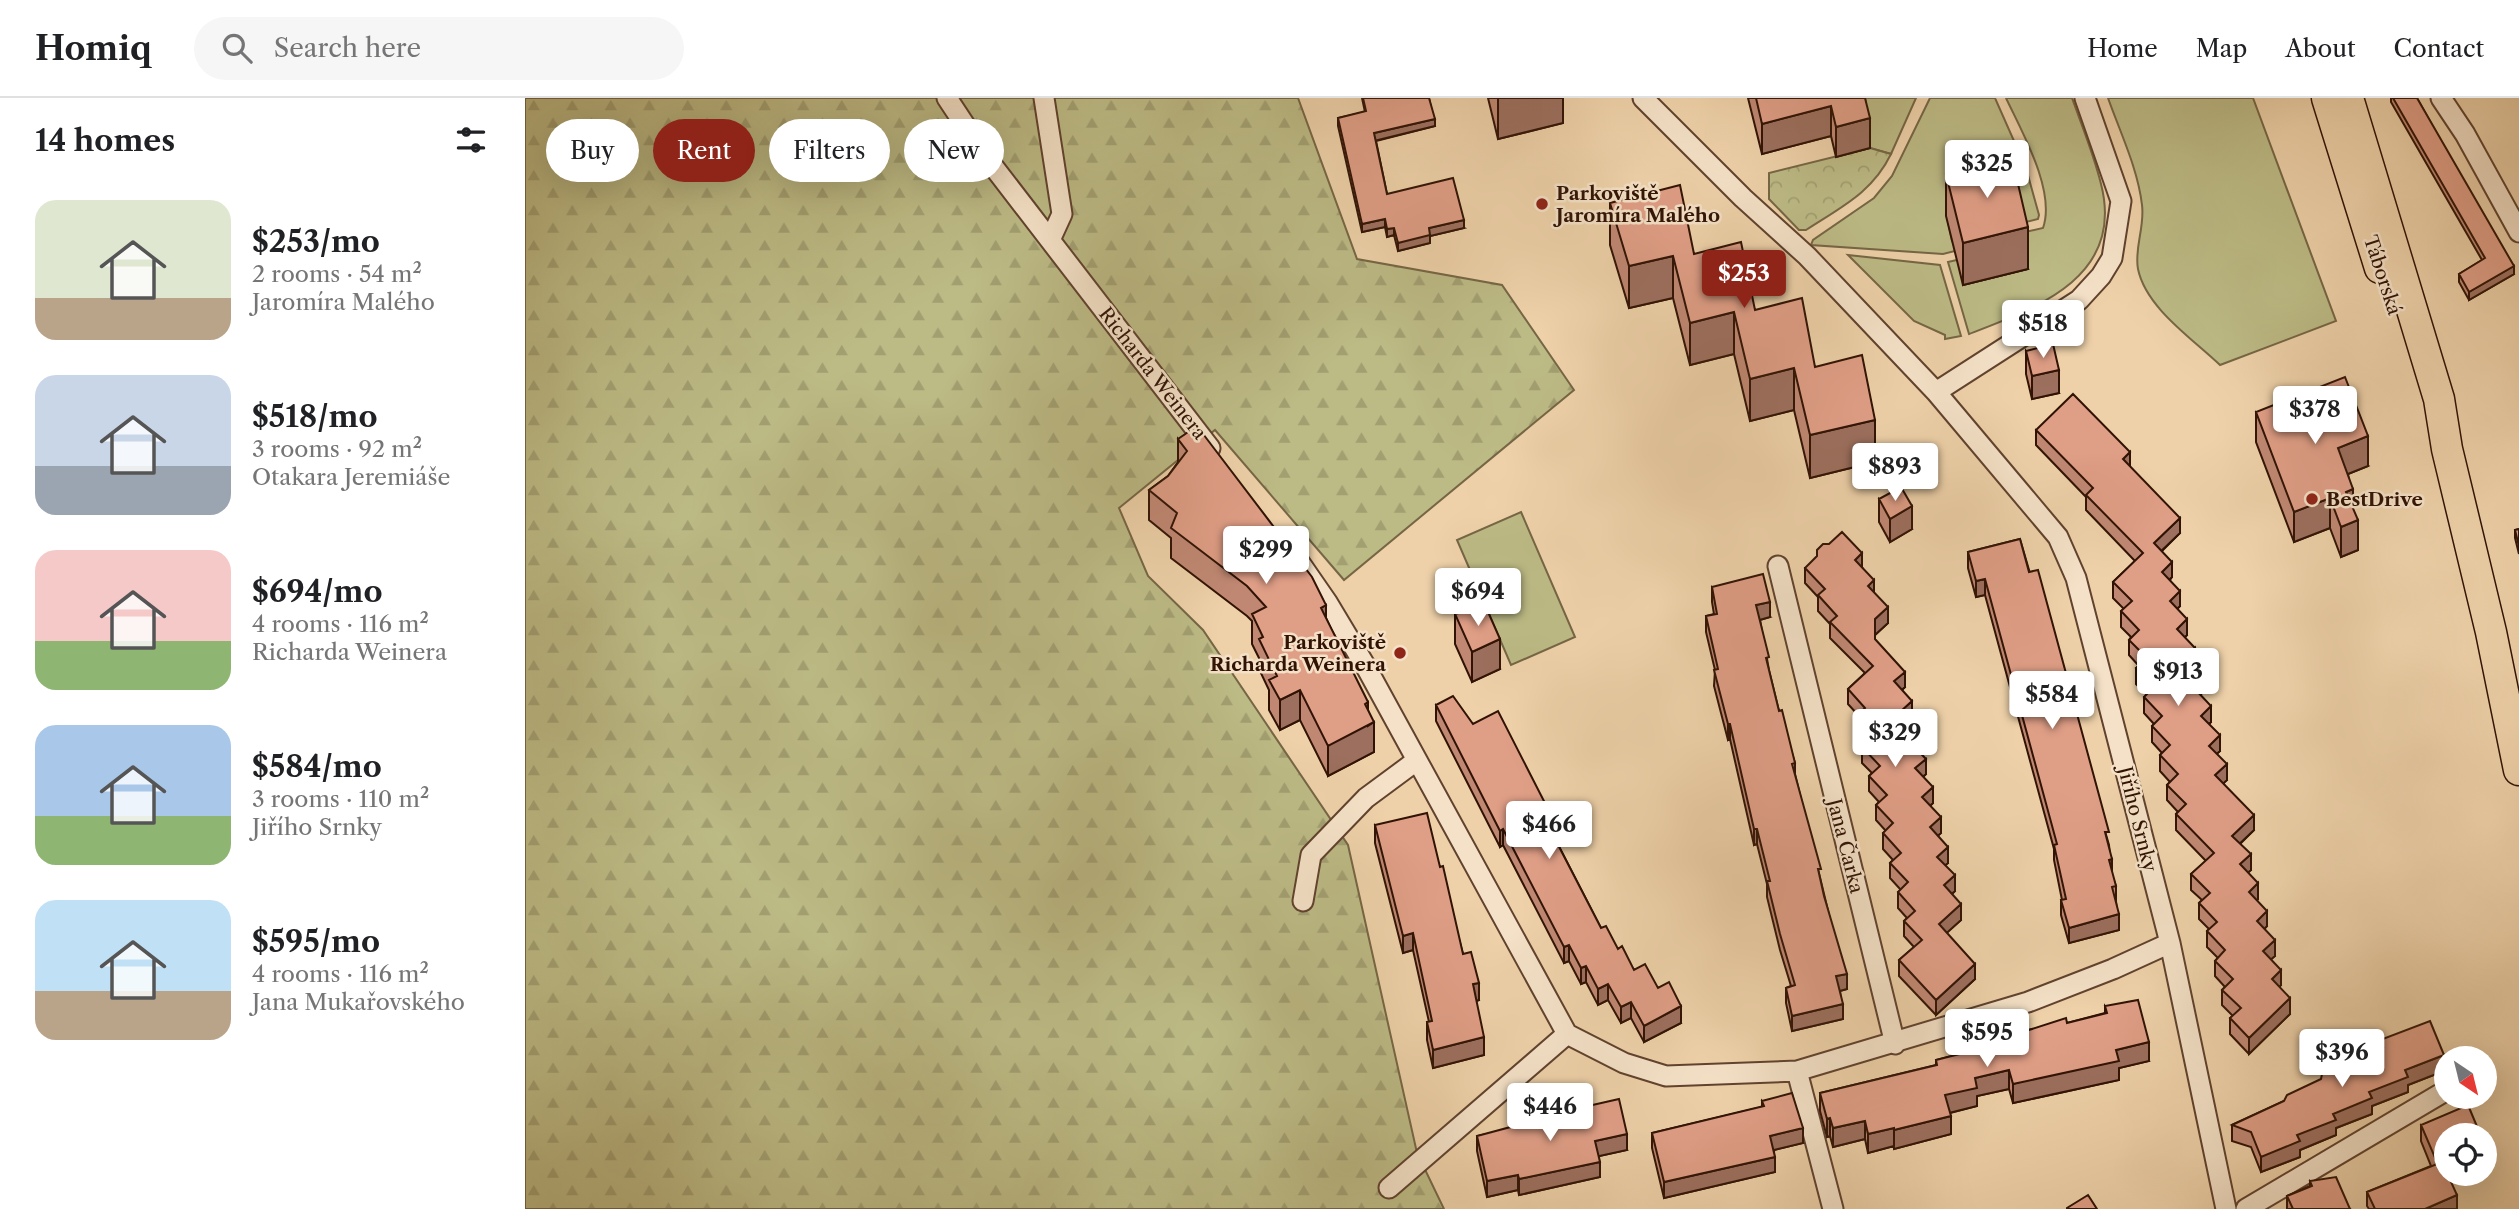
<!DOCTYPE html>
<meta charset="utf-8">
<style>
:root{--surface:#fff;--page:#f6f6f6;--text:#202124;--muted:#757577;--line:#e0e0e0;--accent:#8f2418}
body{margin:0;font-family:"Libre Caslon Text",serif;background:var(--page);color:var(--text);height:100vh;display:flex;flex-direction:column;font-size:26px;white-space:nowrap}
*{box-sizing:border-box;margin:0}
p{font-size:23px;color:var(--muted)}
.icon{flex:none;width:38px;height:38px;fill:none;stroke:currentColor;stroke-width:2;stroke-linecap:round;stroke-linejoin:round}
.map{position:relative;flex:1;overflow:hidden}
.details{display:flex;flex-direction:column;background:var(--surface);width:525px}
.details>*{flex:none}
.hud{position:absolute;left:21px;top:21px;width:665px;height:63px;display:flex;gap:14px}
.needle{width:46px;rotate:145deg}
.controls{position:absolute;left:1909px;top:948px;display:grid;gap:14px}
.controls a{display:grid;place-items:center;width:63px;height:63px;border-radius:50%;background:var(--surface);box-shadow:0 7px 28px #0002;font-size:35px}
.price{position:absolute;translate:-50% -60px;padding:0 16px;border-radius:7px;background:#fff;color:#222;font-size:23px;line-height:46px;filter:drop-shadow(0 2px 4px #0008)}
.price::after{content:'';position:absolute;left:50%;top:42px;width:21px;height:16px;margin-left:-10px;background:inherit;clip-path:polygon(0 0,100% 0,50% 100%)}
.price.on{background:var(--accent);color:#fff}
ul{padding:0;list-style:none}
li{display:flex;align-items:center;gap:21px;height:175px;padding:0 35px}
li span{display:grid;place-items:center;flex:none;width:196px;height:140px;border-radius:21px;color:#555}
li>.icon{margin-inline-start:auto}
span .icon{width:84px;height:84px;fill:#fffc;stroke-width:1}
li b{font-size:30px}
h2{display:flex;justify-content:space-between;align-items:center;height:84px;padding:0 35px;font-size:30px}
.chip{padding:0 24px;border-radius:32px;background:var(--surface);box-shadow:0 7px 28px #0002;font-size:24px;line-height:63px}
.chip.on{background:var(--accent);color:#fff}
header{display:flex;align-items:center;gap:42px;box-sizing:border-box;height:98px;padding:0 35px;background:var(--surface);border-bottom:2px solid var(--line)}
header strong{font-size:33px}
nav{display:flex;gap:38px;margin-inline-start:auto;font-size:24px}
.search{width:490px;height:63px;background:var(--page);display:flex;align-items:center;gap:18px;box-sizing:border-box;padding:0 24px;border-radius:38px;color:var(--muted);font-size:26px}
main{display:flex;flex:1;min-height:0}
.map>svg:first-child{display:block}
</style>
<header>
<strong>Homiq</strong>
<div class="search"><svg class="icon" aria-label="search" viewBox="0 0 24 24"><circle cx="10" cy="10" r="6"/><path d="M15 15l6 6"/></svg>Search here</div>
<nav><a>Home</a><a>Map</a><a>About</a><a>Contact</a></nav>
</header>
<main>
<section class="details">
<h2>14 homes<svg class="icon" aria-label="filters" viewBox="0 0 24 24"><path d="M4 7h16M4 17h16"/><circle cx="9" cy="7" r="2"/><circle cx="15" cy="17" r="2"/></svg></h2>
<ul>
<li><span style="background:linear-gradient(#dfe7d0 70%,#b9a48a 0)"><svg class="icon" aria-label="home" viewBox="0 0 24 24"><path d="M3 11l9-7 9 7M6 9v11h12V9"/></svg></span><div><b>$253/mo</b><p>2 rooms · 54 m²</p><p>Jaromíra Malého</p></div></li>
<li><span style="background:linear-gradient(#c9d6e8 65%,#9aa5b1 0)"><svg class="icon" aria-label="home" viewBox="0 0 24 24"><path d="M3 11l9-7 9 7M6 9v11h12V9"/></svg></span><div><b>$518/mo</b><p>3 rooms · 92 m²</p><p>Otakara Jeremiáše</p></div></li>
<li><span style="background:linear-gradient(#f6c9c9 65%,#8fb573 0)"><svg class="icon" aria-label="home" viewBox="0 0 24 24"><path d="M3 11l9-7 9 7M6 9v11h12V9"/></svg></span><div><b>$694/mo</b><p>4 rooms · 116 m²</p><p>Richarda Weinera</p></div></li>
<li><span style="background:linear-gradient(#a9c7e8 65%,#8fb573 0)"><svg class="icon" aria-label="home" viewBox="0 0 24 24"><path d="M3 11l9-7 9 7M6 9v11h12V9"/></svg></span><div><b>$584/mo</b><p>3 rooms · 110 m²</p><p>Jiřího Srnky</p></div></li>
<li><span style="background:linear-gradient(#bfe0f5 65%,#b9a48a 0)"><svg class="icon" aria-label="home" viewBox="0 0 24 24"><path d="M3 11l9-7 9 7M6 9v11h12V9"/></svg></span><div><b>$595/mo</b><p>4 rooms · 116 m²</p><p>Jana Mukařovského</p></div></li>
</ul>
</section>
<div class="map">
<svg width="1994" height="1111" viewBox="0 0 1994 1111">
<defs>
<pattern id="forest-firs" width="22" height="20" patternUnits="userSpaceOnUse" patternTransform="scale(1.75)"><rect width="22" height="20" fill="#bcba85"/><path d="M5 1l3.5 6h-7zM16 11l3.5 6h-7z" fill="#a29f71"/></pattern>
<pattern id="park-crowns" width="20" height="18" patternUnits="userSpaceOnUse" patternTransform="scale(1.75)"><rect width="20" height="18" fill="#bcba85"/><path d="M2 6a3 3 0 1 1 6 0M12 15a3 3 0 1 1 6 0" fill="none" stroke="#a29f71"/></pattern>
</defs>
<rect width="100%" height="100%" fill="#eed1a9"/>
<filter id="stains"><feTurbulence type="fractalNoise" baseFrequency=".00286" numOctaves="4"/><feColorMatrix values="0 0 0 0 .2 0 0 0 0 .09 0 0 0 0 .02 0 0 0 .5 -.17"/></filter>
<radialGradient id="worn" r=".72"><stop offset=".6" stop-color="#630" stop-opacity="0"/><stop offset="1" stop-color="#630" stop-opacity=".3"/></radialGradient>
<!-- green -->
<path fill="#bcba85" stroke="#766645" stroke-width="2" d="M1333 0H1391L1366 56 1345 50Z
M1405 0H1470L1501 70 1514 117 1513 121 1489 127 1422 119 1427 143 1434 152 1418 156 1286 147 1288 142 1349 100 1367 78Z
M1481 0H1547C1557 28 1569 57 1576 86 1600 179 1512 210 1444 236L1423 164 1436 161 1438 187 1503 171 1498 147 1491 136 1518 130C1531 93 1497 34 1481 0Z
M1583 0H1728L1811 223 1695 267C1668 241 1621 210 1613 171 1609 150 1620 129 1617 107 1613 71 1595 34 1583 0Z
M1323 157 1415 167 1436 238 1420 241V237L1389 223Z
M996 414 1050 539 986 567 932 442Z"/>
<!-- forest -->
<path fill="url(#forest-firs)" stroke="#766645" stroke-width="2" d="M0 0H773L832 161 977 187 1049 292 819 482 690 332 594 410 623 478 678 532 823 747 892 1055 919 1111H0Z"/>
<!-- park -->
<path fill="url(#park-crowns)" stroke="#766645" stroke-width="2" d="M1345 50 1366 56C1347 95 1316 109 1281 132H1274L1244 101V75Z"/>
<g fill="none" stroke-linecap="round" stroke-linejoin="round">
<!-- minor casing -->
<g stroke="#60422e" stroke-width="23">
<path id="minor" d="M422 0 461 59 685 350
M519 0 537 116 526 140
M1118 0 1218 100 1282 158 1411 294 1533 439 1551 480 1645 845 1701 1111
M1916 0 1940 36 1994 134
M1411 294 1554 202 1576 178 1587 160 1596 103 1560 0
M775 465 802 504 841 569 1042 936
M1253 468 1370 946
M778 803 786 757 841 700 891 663
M1042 936 1099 965 1141 978 1272 973 1503 904 1588 871 1645 845
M1272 973 1308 1111
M864 1090 1042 936
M1721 1111 1922 992"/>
</g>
<!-- primary casing -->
<g stroke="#311305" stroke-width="33">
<path id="primary" d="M1802 0 1855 170
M1823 0 1914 301 1922 351 1966 534 1994 672"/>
</g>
<!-- minor -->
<use href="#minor" stroke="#f4e1c7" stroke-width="19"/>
<!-- primary -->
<use href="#primary" stroke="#eed1a9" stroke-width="30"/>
</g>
<!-- wall -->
<path fill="#c08873" stroke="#311305" stroke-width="2" d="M837 0H904L910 28 851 43 862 96 939 130 905 138V145L873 153 869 137 862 139 860 129 837 134 813 28V20L840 14Z
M963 0H1038V25L973 41Z
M1223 0H1340L1345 50 1311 59 1306 38 1237 56Z
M1866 0H1892L1989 176 1944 202 1934 184V176L1957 162 1866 4Z
M1421 76 1503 171 1438 187 1421 118Z
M1085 105 1169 156 1290 269 1350 364 1285 380 1269 312 1225 323 1209 256 1165 267 1148 200 1104 210 1085 147Z
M1501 253 1534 295 1507 301 1501 276Z
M1731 314 1843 368 1823 376 1828 412 1833 452 1816 459 1805 430 1769 444 1731 344Z
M1511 332 1605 369 1655 435 1637 453 1647 479 1645 482 1655 508 1652 511 1662 537 1660 539 1670 566 1668 568 1678 594 1675 597 1686 624 1684 626 1695 653 1691 656 1702 682 1698 685 1729 732 1715 746 1726 772 1723 774 1733 801 1732 802 1742 828 1739 831 1750 858 1746 861 1756 887 1754 889 1765 916 1724 956 1705 936V920L1708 918 1697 907V892L1700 889 1690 878V863L1693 860 1682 849V833L1684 831 1674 821V805L1677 802 1666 792V776L1681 763 1651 732V716L1653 714 1642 702V687L1645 684 1635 673V657L1637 655 1627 644V628L1629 626 1619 615V599L1622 597 1611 586V570L1614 568 1604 557V542L1606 539 1596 529V513L1599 511 1588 500V484L1610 463 1561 412V399L1511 347Z
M653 341 801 520 843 612 849 654 803 678 775 622 755 632 744 612V592L734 571V560L727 546V523L722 518 646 460V440L624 422V392L643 378 653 364Z
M1354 401 1387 431 1365 444 1354 424Z
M1994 431V456L1990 440V432Z
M1495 441 1584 747 1587 777 1591 788V803L1594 832 1544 845 1536 817V802H1537L1529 762V751L1460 497 1451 499 1443 470V454Z
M1337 469 1363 525 1350 537V542L1380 589 1377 592 1387 618 1384 621 1394 647 1391 650 1401 676 1398 679 1408 705 1405 708 1416 735 1412 738 1423 765 1420 767 1430 793 1427 796 1436 822 1421 835 1450 881 1411 917 1374 878V862L1389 849 1379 838V823L1382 820 1373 810V794L1376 792 1365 780V765L1368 762 1358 751V735L1361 733 1351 722V707L1354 704 1344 693V678L1347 675 1337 665V649L1340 646 1330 635V620L1333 617 1323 606V591L1340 575 1305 540V526L1293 513V499L1280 485V470Z
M1187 489 1245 519 1235 522 1244 572 1254 613 1270 665V676L1322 891 1315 893 1318 921 1267 933 1261 905V890L1266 888 1255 852 1242 799V786L1232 746 1229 747 1205 641 1203 642 1189 588 1190 572 1181 534V518L1189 516 1187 504Z
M930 516 975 571 947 584 930 546Z
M911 607 948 626 1022 725 1076 830 1109 872 1133 890 1156 925 1119 944 1106 920 1096 925 1083 902 1073 907 1061 884 1056 886 1044 863 1039 865 978 747 975 749 911 623Z
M850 727 915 769 938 856 954 902 951 903 959 957 908 970 902 942V924H904L888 852 878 855 850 745Z
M1580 908 1624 963 1594 970V982L1488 1005 1484 991 1452 998V1008L1425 1015 1426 1036 1369 1051V1048L1343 1055 1340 1041 1308 1049 1305 1038 1302 1039 1295 1013V995L1411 967V962L1469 947V943L1480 940V936L1542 925 1580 915Z
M1855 942 1919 973 1883 987V994L1847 1008V1016L1811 1030V1037L1775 1052V1059L1736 1074 1726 1049 1707 1043V1027L1759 1003 1819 968V964L1855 950Z
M1237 1003 1278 1045 1249 1052 1250 1074 1139 1100 1127 1050V1035L1237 1009Z
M1063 1008 1102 1052 1074 1058 1075 1079 994 1097 993 1092 962 1099 952 1053V1038L1063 1014Z
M1896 1027 1922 1038 1921 1073 1932 1111H1844L1842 1108V1094L1906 1068 1896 1043Z
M1785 1083 1825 1111H1762V1098L1785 1088Z"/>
<!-- shaded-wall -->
<path fill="#9c6f5e" stroke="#311305" stroke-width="2" d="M973 0H1038V25L973 41Z
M1306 8V38L1237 56V26Z
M1345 20V50L1311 59V29Z
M910 21V28L849 43V35Z
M860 121V129L837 134V126Z
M939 122V130L905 138V145L873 153V145L904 130Z
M1503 129V171L1438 187V145Z
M869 130V137L862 139V131Z
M1148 158V200L1104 210V168Z
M1989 168V176L1944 202V194Z
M1209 214V256L1165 267V225Z
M1269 270V312L1225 323V281Z
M1534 272V295L1507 301V278Z
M1350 322V364L1285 380V337Z
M1843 338V368L1813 380V350Z
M1605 354V370L1598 361Z
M1828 391V421L1821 394Z
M1805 400V430L1769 444V414Z
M1387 408V431L1365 444V421Z
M1655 420V435L1629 460V445Z
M1833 422V452L1816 459V429Z
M1337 455V471L1330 462Z
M1647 464V479L1637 489V474Z
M1460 481V497L1451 499V483Z
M1349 482V498L1343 488Z
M1655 493V508L1645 518V503Z
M1245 504V519L1231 523V507Z
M801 507V537L796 510Z
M1363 509V525L1350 537V557V521Z
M1662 521V537L1652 547V531Z
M975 541V571L947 584V554Z
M1670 550V566L1661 575V559Z
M1380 574V589L1369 599V583Z
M1678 578V594L1668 605V589Z
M775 592V622L755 632V602Z
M1387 603V618L1376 628V613Z
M843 604V628L849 624V654L803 678V648L840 606Z
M1686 608V624L1676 633V618Z
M1203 626H1205V641L1203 642Z
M1394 632V647L1383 657V642Z
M1695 637V653L1684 663V648Z
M1401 661V676L1390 686V670Z
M1702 666V682L1690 693V677Z
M1408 689V705L1397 715V699Z
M1022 709V725L1015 712Z
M1729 717V732L1707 753V738Z
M1416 719V735L1405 745V729Z
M978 731V747L975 749V733Z
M1229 731H1232V746L1229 747Z
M1423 749V765L1412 774V759Z
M1726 756V772L1715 782V766Z
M1587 761V777L1584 762Z
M1430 777V793L1419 803V787Z
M1733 785V801L1724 810V794Z
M1436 806V822L1414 842V826Z
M1742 813V828L1732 839V823Z
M1594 816V832L1544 845V830Z
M888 835V852L878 855V838Z
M1750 842V858L1738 868V853Z
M1044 847V863L1039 865V849Z
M1450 866V881L1411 917V902Z
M1061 868V884L1056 886V870Z
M1756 872V887L1747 897V881Z
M1322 876V891L1311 894V878Z
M954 885V902L948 904V886Z
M1083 886V902L1073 907V891Z
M1765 900V916L1724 956V940Z
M1106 904V920L1096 925V909Z
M1318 906V921L1267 933V918Z
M1156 908V925L1119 944V928Z
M959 939V957L908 970V952Z
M1624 944V963L1594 970V982L1488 1005V986L1591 952Z
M1919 957V973L1883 987V994L1847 1008V1016L1811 1030V1037L1775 1052V1059L1736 1074V1059L1880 972Z
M1484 972V991L1452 998V1008L1420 1016V997L1450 980Z
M1426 1018V1036L1369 1051V1032Z
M1305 1020V1038L1302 1039V1021Z
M1340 1023V1041L1308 1049V1030Z
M1278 1030V1045L1245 1053V1038Z
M1369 1030V1048L1343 1055V1036Z
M1102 1036V1052L1070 1059V1043Z
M1922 1057V1073L1911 1078V1062Z
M1250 1059V1074L1139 1100V1084Z
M1075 1064V1079L994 1097V1081Z
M993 1077V1092L962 1099V1083Z
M1932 1097V1111H1900Z"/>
<!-- building -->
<path fill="#df9e86" stroke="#311305" stroke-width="2" d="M838 0H904L910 21 849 35 862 96 928 80 939 122 904 130 905 137 873 145 869 130 862 131 860 121 837 126 813 20 841 13Z
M1231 0H1340L1345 20 1311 29 1306 8 1237 26Z
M1868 0H1892L1989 168 1944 194 1934 176 1960 160Z
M1487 60 1503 129 1438 145 1421 76Z
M1155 87 1169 156 1216 144 1230 212 1277 200 1290 269 1337 257 1350 322 1285 337 1269 270 1225 281 1209 214 1165 225 1148 158 1104 168 1085 105Z
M1528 246 1534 272 1507 278 1501 253Z
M1820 279 1843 338 1813 350 1828 391 1821 394 1833 422 1816 429 1805 400 1769 414 1731 314Z
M1548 296 1605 354 1598 361 1655 420 1629 445 1647 464 1637 474 1655 493 1645 503 1662 521 1652 531 1670 550 1661 559 1678 578 1668 589 1686 608 1676 618 1695 637 1684 648 1702 666 1690 677 1729 717 1707 738 1726 756 1715 766 1733 785 1724 794 1742 813 1732 823 1750 842 1738 853 1756 872 1747 881 1765 900 1724 940 1705 920 1716 910 1697 892 1708 881 1690 863 1700 852 1682 833 1692 824 1674 805 1685 795 1666 776 1689 755 1651 716 1661 706 1642 687 1653 676 1635 657 1645 647 1627 628 1637 618 1619 599 1629 589 1611 570 1622 560 1604 542 1614 532 1596 513 1607 503 1588 484 1618 455 1561 397 1568 390 1511 332Z
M672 328 787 479 801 507 796 510 843 604 840 606 849 624 803 648 775 592 755 602 744 582 752 578 734 541 738 539 727 516 741 509 722 488 646 430 652 415 624 392 643 378 662 353 653 341Z
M1376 389 1387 408 1365 421 1354 401Z
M1994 431V448L1990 432Z
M1317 434 1337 455 1330 462 1349 482 1343 488 1363 509 1350 521V541L1380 574 1369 583 1387 603 1376 613 1394 632 1383 642 1401 661 1390 670 1408 689 1397 699 1416 719 1405 729 1423 749 1412 759 1430 777 1419 787 1436 806 1414 826 1450 866 1411 902 1374 862 1397 842 1379 823 1390 813 1373 794 1383 784 1365 765 1376 755 1358 735 1368 725 1351 707 1362 697 1344 678 1355 668 1337 649 1348 639 1330 620 1340 610 1323 591 1348 568 1305 524 1312 518 1293 497 1300 491 1280 470 1292 458V452L1298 446H1304Z
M1495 441 1504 474 1513 472 1584 734H1580L1587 761 1584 762 1591 788 1587 789 1594 816 1544 830 1536 802 1541 801 1529 747 1532 746 1460 481 1451 483 1443 454Z
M1238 476 1245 504 1231 507 1244 559 1241 560 1254 613 1257 612 1270 665 1267 666 1296 771H1293L1299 798 1322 876 1311 878 1318 906 1267 918 1261 890 1270 887 1255 836 1242 783H1245L1232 731H1229L1205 626H1203L1189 572 1193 571 1181 518 1192 516 1187 489Z
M960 507 975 541 947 554 930 516Z
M928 598 948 626 973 613 1022 709 1015 712 1076 830 1081 828 1093 851 1097 848 1109 872 1120 866 1133 890 1144 884 1156 908 1119 928 1106 904 1096 909 1083 886 1073 891 1061 868 1056 870 1044 847 1039 849 978 731 975 733 911 607Z
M902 715 915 769 918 768 938 856 946 854 954 885 948 886 959 939 908 952 902 924 907 923 888 835 878 838 850 727Z
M1613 902 1624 944 1591 952 1594 963 1488 986 1484 972 1450 980 1452 990 1420 997 1426 1018 1369 1032V1030L1343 1036 1340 1023 1308 1030 1305 1020 1302 1021 1295 995 1412 967 1411 962 1470 947 1469 943 1481 939 1480 936 1504 932 1541 920 1542 925 1582 915 1580 908Z
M1905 923 1919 957 1880 972 1883 979 1844 994 1847 1000 1808 1016 1811 1022 1772 1037 1775 1043 1736 1059 1726 1034 1707 1027 1759 1003 1762 997 1796 981 1797 976 1821 967 1819 964 1858 949 1855 942Z
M1267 995 1278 1030 1245 1038 1250 1059 1139 1084 1127 1035 1239 1008 1237 1003Z
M1094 1001 1102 1036 1070 1043 1075 1064 994 1081 993 1077 962 1083 952 1038 1008 1023 1064 1014 1063 1008Z
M1943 1007 1956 1038H1922V1057L1911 1062 1896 1027Z
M1917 1064 1932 1097 1900 1111H1850L1842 1094Z
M1811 1079 1825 1111H1768L1762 1098 1787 1088 1785 1083Z
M1563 1097 1572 1111H1542V1110Z"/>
<!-- markers -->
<g fill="#8f2418" stroke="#f4e1c7" stroke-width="2.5">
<circle cx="1017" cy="106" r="7"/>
<circle cx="1787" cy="401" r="7"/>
<circle cx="875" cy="555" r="7"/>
</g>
<g text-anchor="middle" stroke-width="5" stroke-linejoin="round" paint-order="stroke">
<!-- poi labels -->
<g font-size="19" font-weight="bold" fill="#311305" stroke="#f4e1c7" text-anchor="start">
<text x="1031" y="102">Parkoviště<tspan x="1031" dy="22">Jaromíra Malého</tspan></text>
<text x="1801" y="408">BestDrive</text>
<text x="861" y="551" text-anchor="end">Parkoviště<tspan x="861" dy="22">Richarda Weinera</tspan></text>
</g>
<!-- street labels -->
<g font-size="19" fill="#311305" stroke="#f4e1c7">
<text transform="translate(1858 177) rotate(72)" y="7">Táborská</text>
<text transform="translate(628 275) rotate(52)" y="7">Richarda Weinera</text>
<text transform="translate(1613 721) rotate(76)" y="7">Jiřího Srnky</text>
<text transform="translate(1321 748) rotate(76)" y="7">Jana Čarka</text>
</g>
</g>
<rect width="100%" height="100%" filter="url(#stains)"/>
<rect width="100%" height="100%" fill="url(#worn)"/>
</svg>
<div class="controls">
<a><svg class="needle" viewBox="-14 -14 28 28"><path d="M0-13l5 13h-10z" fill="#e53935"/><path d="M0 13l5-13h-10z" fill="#757577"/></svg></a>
<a><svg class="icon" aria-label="locate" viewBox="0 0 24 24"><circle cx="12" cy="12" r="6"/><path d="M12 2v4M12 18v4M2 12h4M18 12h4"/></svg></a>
</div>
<b class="price" style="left:1462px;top:102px">$325</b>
<b class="price on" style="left:1219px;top:212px">$253</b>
<b class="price" style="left:1518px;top:262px">$518</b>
<b class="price" style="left:1790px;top:348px">$378</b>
<b class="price" style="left:1370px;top:405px">$893</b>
<b class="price" style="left:741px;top:488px">$299</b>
<b class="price" style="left:953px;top:530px">$694</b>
<b class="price" style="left:1653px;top:610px">$913</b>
<b class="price" style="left:1527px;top:633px">$584</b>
<b class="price" style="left:1370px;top:671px">$329</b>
<b class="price" style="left:1024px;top:763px">$466</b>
<b class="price" style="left:1462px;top:971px">$595</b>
<b class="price" style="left:1817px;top:991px">$396</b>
<b class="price" style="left:1025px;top:1045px">$446</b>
<div class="hud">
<a class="chip">Buy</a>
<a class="chip on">Rent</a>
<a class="chip">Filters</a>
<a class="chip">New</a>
</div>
</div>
</main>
